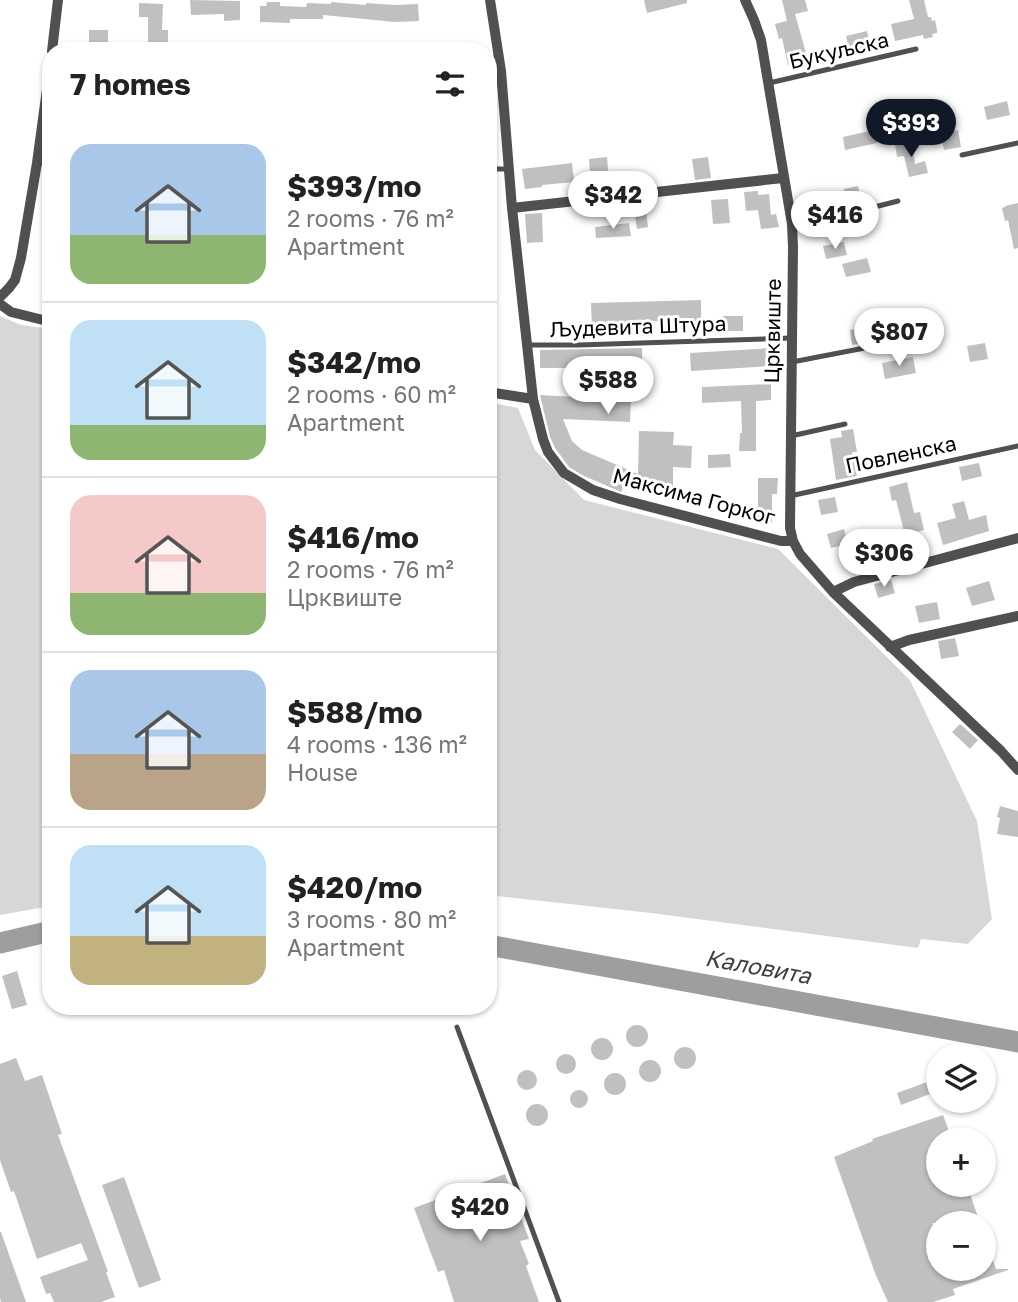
<!DOCTYPE html>
<meta charset="utf-8">
<style>
:root{--surface:#fff;--page:#f6f6f6;--text:#222;--muted:#767676;--line:#e0e0e0;--accent:#111827}
body{margin:0;font-family:"Golos Text",sans-serif;background:var(--page);color:var(--text);height:100vh;display:flex;flex-direction:column;font-size:26px;white-space:nowrap}
*{box-sizing:border-box;margin:0}
p{font-size:23px;color:var(--muted)}
.icon{flex:none;width:38px;height:38px;fill:none;stroke:currentColor;stroke-width:2;stroke-linecap:round;stroke-linejoin:round}
.map{position:relative;flex:1;overflow:hidden}
.panel{position:absolute;left:42px;top:42px;width:455px;height:973px;display:flex;flex-direction:column;background:var(--surface);border-radius:28px;box-shadow:0 2px 5px #0004}
.panel>*{flex:none}
.tools{position:absolute;left:926px;top:1043px;display:grid;gap:14px}
.tools a{display:grid;place-items:center;width:70px;height:70px;border-radius:50%;background:var(--surface);box-shadow:0 2px 5px #0004;font-size:35px}
.price{position:absolute;translate:-50% -60px;padding:0 16px;border-radius:24px;background:#fff;color:#222;font-size:23px;line-height:46px;filter:drop-shadow(0 2px 4px #0008)}
.price::after{content:'';position:absolute;left:50%;top:42px;width:21px;height:16px;margin-left:-10px;background:inherit;clip-path:polygon(0 0,100% 0,50% 100%)}
.price.selected{background:var(--accent);color:#fff}
ul{padding:0;list-style:none}
li{display:flex;align-items:center;gap:21px;height:175px;padding:0 28px}
li+li{border-top:2px solid var(--line)}
li span{display:grid;place-items:center;flex:none;width:196px;height:140px;border-radius:21px;color:#555}
li>.icon{margin-inline-start:auto}
span .icon{width:84px;height:84px;fill:#fffc;stroke-width:1}
li b{font-size:30px}
h2{display:flex;justify-content:space-between;align-items:center;height:84px;padding:0 28px;font-size:30px}
.map>svg:first-child{display:block}
</style>
<div class="map">
<svg width="1018" height="1302" viewBox="0 0 1018 1302">
<rect width="100%" height="100%" fill="#fff"/>
<!-- green -->
<path fill="#d7d7d7" d="M0 316 21 325 51 329V906L0 915Z
M488 402 518 408 535 450 584 500 778 549 910 680 977 821 992 919 968 944 921 939 918 948 651 913 488 895Z"/>
<g fill="none" stroke-linecap="round" stroke-linejoin="round">
<!-- river -->
<path stroke="#9e9e9e" stroke-width="21" d="M0 943 51 931
M488 945 1018 1042"/>
</g>
<!-- building -->
<path fill="#c0c0c0" d="M190 0 240 1V20L224 21V14L191 15Z
M644 0H687V3L647 13Z
M782 0H805L808 11 795 14 808 60 788 65 782 38 779 39 775 24 787 21Z
M909 0H924L928 17H931L932 21 935 20 937 30V33L932 34 933 37 924 39 923 35 895 41 891 24 914 19Z
M267 2H280V6L306 7 307 3 331 4V2L366 5V3L395 5 418 4 419 21 395 22 323 15V19H290V23L260 22V6H266Z
M139 3 163 4 162 30H168V43H148V17H139Z
M89 30H108V44H89Z
M867 31 871 49 850 54 846 36Z
M1007 101 1010 115 987 120 984 107Z
M874 130 877 143 845 150 843 137Z
M958 130 961 147 944 150 941 134Z
M912 141 915 164 925 161 928 173 909 177 904 156 897 157 895 144Z
M607 157 609 182 591 184 589 159Z
M708 157 711 178 695 180 692 159Z
M572 163 574 182 542 185V187L525 189 522 169Z
M858 186 862 205 847 208 844 189Z
M758 191V195L769 194 771 215 776 214 779 227 761 229 758 210 746 211 744 192Z
M728 199 730 223 713 224 711 200Z
M645 201 648 227 637 229 633 202Z
M1018 203V248L1014 249 1008 220 1005 221 1002 208 1005 207V206Z
M542 213 543 242 527 243 525 214Z
M629 223 631 236 596 238 595 227Z
M844 242 847 255 826 259 823 246Z
M867 258 871 272 846 277 842 264Z
M701 300V321H685V320L633 322V329H623V324H600V329H592L591 303Z
M723 316H743V331H723Z
M870 326 872 341 852 345 850 330Z
M985 343 988 359 970 362 967 346Z
M642 348 643 399 631 398 630 422 563 419 572 441 582 450 638 474 639 431 674 432 673 445 692 446 691 468 673 467V486L624 485 621 492 582 475 569 467 555 448 550 437 540 395 576 397 575 368H540V350Z
M770 348 771 366 691 371 690 353Z
M913 357 916 373 885 379 882 363Z
M771 384V400L756 401V451H739L740 433H742L741 401 702 403V387Z
M853 429 857 452H852L857 476 836 480 830 439 842 437 841 431Z
M730 454 731 467 708 468V455Z
M979 463 982 476 962 481 959 467Z
M758 478H778L777 494H772V522L755 523 754 507H758Z
M907 482 914 513 920 512 924 530 905 535 896 500 892 501 889 487Z
M835 497 838 512 821 515 818 500Z
M964 501 969 520 986 515 989 531 943 545 937 523 956 518 952 504Z
M844 529 848 544 831 548 827 534Z
M896 541 900 559 881 564 877 545Z
M891 580 895 593 878 598 874 584Z
M989 581 995 600 972 606 966 588Z
M937 602 940 619 919 623 915 606Z
M955 638 959 656 941 659 938 641Z
M960 724 978 740 970 749 952 732Z
M1000 806 1018 811V837L997 834 1000 818 997 817Z
M17 971 27 1005 12 1009 2 976Z
M626 1036a11 11 0 1 1 22 0a11 11 0 1 1-22 0Z
M591 1049a11 11 0 1 1 22 0a11 11 0 1 1-22 0Z
M674 1058a11 11 0 1 1 22 0a11 11 0 1 1-22 0Z
M556 1064a10 10 0 1 1 20 0a10 10 0 1 1-20 0Z
M16 1058 25 1081 42 1075 62 1134 58 1135 108 1272H106L115 1297 101 1302H54L50 1293 46 1294 40 1277 88 1260 81 1243 37 1259 14 1191 11 1192 0 1160V1064Z
M639 1071a11 11 0 1 1 22 0a11 11 0 1 1-22 0Z
M517 1080a10 10 0 1 1 20 0a10 10 0 1 1-20 0Z
M604 1084a11 11 0 1 1 22 0a11 11 0 1 1-22 0Z
M938 1078V1091L901 1105 897 1093Z
M570 1099a9 9 0 1 1 18 0a9 9 0 1 1-18 0Z
M526 1115a11 11 0 1 1 22 0a11 11 0 1 1-22 0Z
M943 1115 952 1139H938V1185H967L980 1223H932L938 1242V1269H984V1238H985L996 1269H1008V1270L953 1289 955 1295 933 1302H888L875 1273 834 1157 873 1141 872 1139Z
M505 1174 529 1239 520 1241 529 1264 526 1266 539 1302H454L444 1270 438 1272 414 1208Z
M124 1177 161 1280 139 1288 102 1185Z
M0 1232H1L26 1302H1L0 1298Z"/>
<g fill="none" stroke-linecap="round" stroke-linejoin="round">
<!-- service -->
<path stroke="#505050" stroke-width="5" d="M769 83 916 49
M962 155 1018 143
M37 163H51
M488 169H509
M792 224 851 213 898 201
M527 345H579L791 338
M792 362 875 346
M791 436 845 424
M790 496 1018 446
M457 1027 559 1302"/>
<!-- minor -->
<path stroke="#505050" stroke-width="10" d="M490 0 501 71 512 208 533 399 543 439 548 452 564 473 593 490 620 499 781 541H793
M745 0 754 20 761 40 792 224 793 247 790 528 793 541 800 554 833 592 1001 751 1018 770
M52 51 58 0
M512 208 783 178
M0 297 9 288 15 280 21 258 37 163 51 60
M0 304 11 312 51 322
M488 392 533 399
M833 592 854 582 1018 538
M890 647 909 640 1018 616"/>
</g>
<g text-anchor="middle" stroke-width="6" stroke-linejoin="round" paint-order="stroke">
<!-- street labels -->
<g font-size="21" fill="#000" stroke="#fff">
<text transform="translate(839 51) rotate(-13)" y="7">Букуљска</text>
<text transform="translate(638 327) rotate(-2)" y="7">Људевита Штура</text>
<text transform="translate(773 331) rotate(-89)" y="7">Црквиште</text>
<text transform="translate(901 455) rotate(-12)" y="7">Повленска</text>
<text transform="translate(694 497) rotate(15)" y="7">Максима Горког</text>
</g>
<!-- water labels -->
<g font-size="23" font-style="italic" fill="#3f3f3f" stroke="#fff">
<text transform="translate(758 967) rotate(10)" y="8">Каловита</text>
</g>
</g>
</svg>
<div class="tools">
<a><svg class="icon" aria-label="layers" viewBox="0 0 24 24"><path d="M12 4l9 5-9 5-9-5zM3 14l9 5 9-5"/></svg></a>
<a>+</a>
<a>−</a>
</div>
<b class="price selected" style="left:911px;top:159px">$393</b>
<b class="price" style="left:613px;top:231px">$342</b>
<b class="price" style="left:835px;top:251px">$416</b>
<b class="price" style="left:899px;top:368px">$807</b>
<b class="price" style="left:608px;top:416px">$588</b>
<b class="price" style="left:884px;top:589px">$306</b>
<b class="price" style="left:480px;top:1243px">$420</b>
<section class="panel">
<h2>7 homes<svg class="icon" aria-label="filters" viewBox="0 0 24 24"><path d="M4 7h16M4 17h16"/><circle cx="9" cy="7" r="2"/><circle cx="15" cy="17" r="2"/></svg></h2>
<ul>
<li><span style="background:linear-gradient(#a9c7e8 65%,#8fb573 0)"><svg class="icon" aria-label="home" viewBox="0 0 24 24"><path d="M3 11l9-7 9 7M6 9v11h12V9"/></svg></span><div><b>$393/mo</b><p>2 rooms · 76 m²</p><p>Apartment</p></div></li>
<li><span style="background:linear-gradient(#bfe0f5 75%,#8fb573 0)"><svg class="icon" aria-label="home" viewBox="0 0 24 24"><path d="M3 11l9-7 9 7M6 9v11h12V9"/></svg></span><div><b>$342/mo</b><p>2 rooms · 60 m²</p><p>Apartment</p></div></li>
<li><span style="background:linear-gradient(#f6c9c9 70%,#8fb573 0)"><svg class="icon" aria-label="home" viewBox="0 0 24 24"><path d="M3 11l9-7 9 7M6 9v11h12V9"/></svg></span><div><b>$416/mo</b><p>2 rooms · 76 m²</p><p>Црквиште</p></div></li>
<li><span style="background:linear-gradient(#a9c7e8 60%,#b9a48a 0)"><svg class="icon" aria-label="home" viewBox="0 0 24 24"><path d="M3 11l9-7 9 7M6 9v11h12V9"/></svg></span><div><b>$588/mo</b><p>4 rooms · 136 m²</p><p>House</p></div></li>
<li><span style="background:linear-gradient(#bfe0f5 65%,#c2b280 0)"><svg class="icon" aria-label="home" viewBox="0 0 24 24"><path d="M3 11l9-7 9 7M6 9v11h12V9"/></svg></span><div><b>$420/mo</b><p>3 rooms · 80 m²</p><p>Apartment</p></div></li>
</ul>
</section>
</div>
